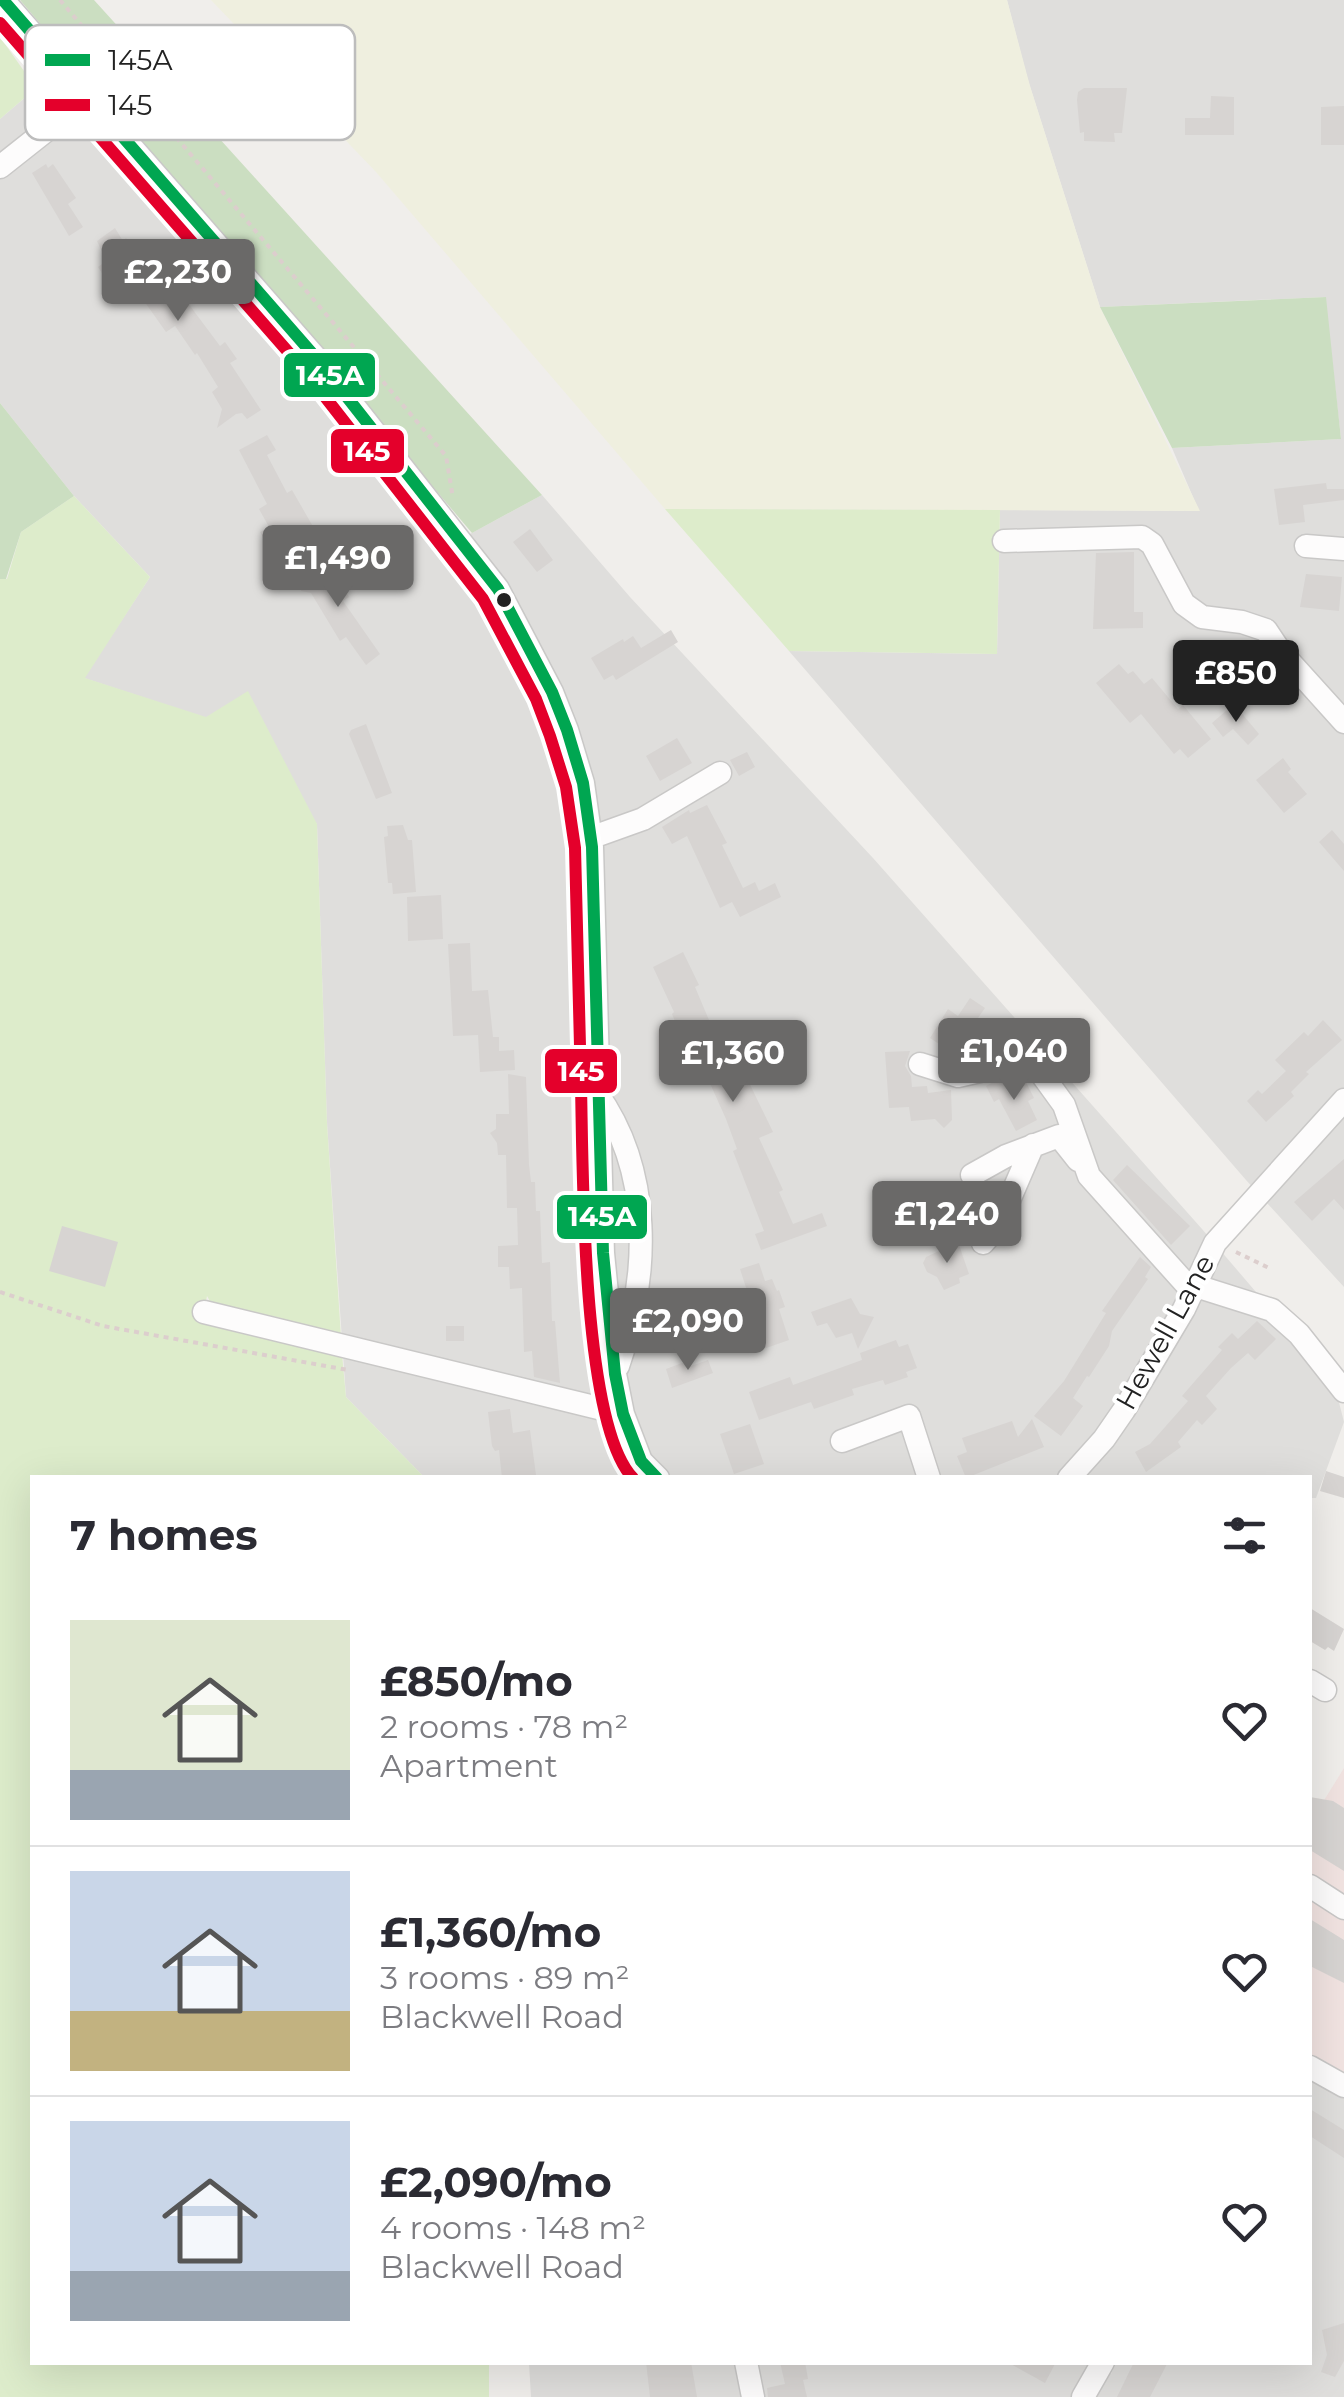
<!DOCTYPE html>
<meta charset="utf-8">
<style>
:root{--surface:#fff;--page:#f2f2f3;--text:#2b2b33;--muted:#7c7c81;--line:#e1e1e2;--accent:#6a6968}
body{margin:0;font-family:Montserrat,sans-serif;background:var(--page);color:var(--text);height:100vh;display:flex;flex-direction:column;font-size:38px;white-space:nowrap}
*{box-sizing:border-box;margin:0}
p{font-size:32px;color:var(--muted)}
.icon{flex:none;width:55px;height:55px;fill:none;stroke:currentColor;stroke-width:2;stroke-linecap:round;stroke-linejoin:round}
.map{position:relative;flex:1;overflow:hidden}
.side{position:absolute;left:30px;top:1475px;width:1282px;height:890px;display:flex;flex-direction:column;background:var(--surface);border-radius:0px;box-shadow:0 10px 40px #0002}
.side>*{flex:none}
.price{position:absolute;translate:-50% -85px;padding:0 22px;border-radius:10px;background:var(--accent);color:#fff;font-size:32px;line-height:65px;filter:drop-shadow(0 2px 5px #0008)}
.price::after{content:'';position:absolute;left:50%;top:60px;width:30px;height:22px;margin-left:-15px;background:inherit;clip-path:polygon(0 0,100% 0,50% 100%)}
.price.active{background:#222;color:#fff}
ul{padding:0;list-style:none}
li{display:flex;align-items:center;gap:30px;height:250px;padding:0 40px}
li+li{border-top:2px solid var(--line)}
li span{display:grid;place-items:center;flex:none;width:280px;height:200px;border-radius:0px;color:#555}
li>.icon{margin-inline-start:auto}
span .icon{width:120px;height:120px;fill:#fffc;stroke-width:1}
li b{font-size:42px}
h2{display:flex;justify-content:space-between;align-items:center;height:120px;padding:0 40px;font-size:42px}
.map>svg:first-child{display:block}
</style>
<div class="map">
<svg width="1344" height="2397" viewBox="0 0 1344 2397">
<rect width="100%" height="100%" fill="#f0eeeb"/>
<!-- residential -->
<path fill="#dfdedc" d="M1007 0H1344V1287L1246 1180 789 651 997 654 1000 510 1199 511 1172 448 1341 439 1325 297 1100 307 1027 77Z
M66 86 448 546 542 495 630 597 873 858 1202 1229 1334 1383 1344 1422 1316 1498H1310V1478L424 1477 346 1397 327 1123 317 824 206 718 84 678 150 577 74 496 0 403V119L36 88Z
M1310 2057 1344 2077V2397H531L529 2363 1086 2362 1111 2374 1116 2363 1310 2362Z"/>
<!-- commercial -->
<path fill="#f1e3e1" d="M1344 1768V2077L1310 2057V1823Z"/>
<!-- farmland -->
<path fill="#efefdf" d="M211 0H1007L1030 86 1100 307 1200 511 665 509 376 172Z"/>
<!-- grass -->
<path fill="#ddeccb" d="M0 37 36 88 0 119Z
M74 496 150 577 85 678 206 717 248 691 317 824 327 1123 341 1337 277 1317 215 1310 207 1296 204 1311 342 1354 346 1397 424 1477 32 1478V2362L489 2363V2397H0V579H7L21 532Z
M665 509 1000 510 997 654 789 651Z"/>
<!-- forest -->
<path fill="#cbdec1" d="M20 0H94L542 495 472 533Z
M1326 297 1341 439 1172 448 1100 307Z
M0 403 74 496 21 532 6 579H0Z"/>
<!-- building -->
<path fill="#d7d4d2" d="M1084 88H1127L1122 133H1114L1115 142 1084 141V132L1080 133 1077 100 1078 92Z
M1211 96 1234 97V135H1185V118H1210Z
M1344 106V145H1321V107Z
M46 164 48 168 53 164 76 198 68 204 83 227 69 236 32 173Z
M115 228 123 241 126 238 164 296 176 287 220 346 225 342 237 359 230 363 261 410 247 419 242 413 236 414 217 428 222 409 212 392 218 387 197 353 195 355 175 326 166 332 132 284 116 295 98 267 106 261 97 241Z
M267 435 276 450 267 455 287 493 292 490 315 530 272 554 260 532 269 527 259 509 267 504 239 450Z
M1326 483 1327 489H1344V500L1303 505 1305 522 1279 525 1274 489Z
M530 529 553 560 537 572 513 542Z
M1134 552V612H1143V628L1093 629 1096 553Z
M327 564 331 571 338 568 346 582 342 584 349 597 343 601 380 654 366 665 346 637 340 641 311 593 301 591 304 576Z
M1306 574 1342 577 1339 611 1300 607Z
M671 630 678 642 616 680 613 675 604 680 591 658 623 639 624 642 633 636 641 648Z
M1119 664 1128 674 1133 671 1144 684 1152 678 1178 709 1183 705 1211 739 1188 758 1180 749 1174 754 1141 714 1130 723 1096 683Z
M1234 704 1259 734 1248 745 1233 729 1223 737 1212 723Z
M366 724 392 793 376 799 349 734 351 730Z
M677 738 692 763 660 781 646 756Z
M747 752 755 767 739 776 730 760Z
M1283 758 1291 769 1288 772 1307 794 1284 813 1256 780Z
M707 805 727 843 722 845 743 888 755 882 759 891 775 883 781 897 740 917 732 902 720 908 687 836 672 844 662 827 689 810 690 813Z
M403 825 408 840H412L416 892 393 894 392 883H388L384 837 388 836 387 826Z
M1332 830 1344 844V871L1319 842Z
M441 895 443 939 408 941 407 897Z
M470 943 472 991 488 990 493 1037H499V1051L514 1050 515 1070 480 1072 478 1035 453 1036 448 944Z
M683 952 699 985 695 987 723 1053 727 1052 734 1069 741 1066 773 1132 759 1138 783 1190 779 1192 793 1224 822 1213 827 1226 761 1250 755 1234 764 1231 733 1151 737 1149 726 1119 695 1050 688 1053 672 1014 674 1012 653 967Z
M970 998 985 1008 959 1045 951 1040 945 1048 930 1038 948 1009 958 1016Z
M1323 1020 1342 1040 1306 1072 1309 1074 1291 1092 1294 1096 1266 1122 1247 1101 1258 1090 1262 1094 1286 1071 1275 1060 1304 1032 1308 1036Z
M910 1051 905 1066 911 1076 912 1087 927 1086 928 1093 951 1090 952 1120 944 1128 935 1119 911 1121 909 1107 889 1108 885 1052Z
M508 1074 526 1077 529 1165 531 1182H535L536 1211H540L542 1263 550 1262 552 1321H555L560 1383 534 1377 532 1351 524 1352 522 1288 510 1289 509 1267H498V1246L518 1245 517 1208H507L506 1155H498L497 1143 490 1133 496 1129V1114H509Z
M1001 1078 1008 1092 1026 1082 1034 1098 1028 1101 1037 1120 1016 1131 999 1099 994 1102 986 1086Z
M1344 1159V1210L1334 1199 1312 1221 1294 1202Z
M1127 1165 1190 1226 1171 1245 1113 1180Z
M958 1186 971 1215 990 1208 974 1230 949 1242 930 1198Z
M62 1226 118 1242 105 1287 49 1271Z
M958 1242 969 1274 959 1278 960 1283 944 1290 937 1277 927 1272 923 1263 926 1257Z
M1140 1257 1151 1267 1145 1277 1148 1279 1112 1331 1109 1346 1089 1377 1087 1376 1073 1398 1083 1406 1061 1436 1034 1416 1064 1381 1106 1313 1102 1311Z
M759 1263 765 1281 772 1279 777 1291 779 1290 785 1307 779 1309 789 1340 755 1352 739 1307 751 1303 740 1269Z
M851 1298 860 1314 874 1317 858 1349 852 1333 836 1338 827 1323 817 1326 811 1312Z
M1257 1321 1276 1339 1255 1360 1248 1353 1231 1368 1206 1396 1217 1409 1202 1425 1197 1420 1178 1442 1181 1447 1146 1472 1135 1452 1150 1444 1188 1401 1182 1396 1222 1350 1218 1347 1232 1333 1238 1339Z
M446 1326H464V1341H446Z
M896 1340 899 1347 908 1344 917 1368 906 1372 908 1377 885 1385 883 1380 852 1389 854 1395 814 1409 811 1402 759 1420 749 1392 790 1377 793 1385 862 1360 860 1353Z
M690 1360 691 1366 708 1360 713 1373 672 1388 666 1369Z
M510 1409 513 1433 530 1430 536 1475 502 1478 499 1450 495 1451 492 1446 488 1412Z
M1032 1419 1044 1447 966 1478 957 1456 967 1452 962 1438 1012 1421 1018 1437Z
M750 1424 764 1464 734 1474 720 1434Z
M1326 1471 1344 1477V1498L1320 1491Z
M1310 1608 1344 1629 1334 1651 1328 1647 1325 1650 1310 1641Z
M1310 1797 1333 1801 1344 1808V1871L1310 1850Z
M1310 1919 1344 1940V1983L1310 1966Z
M1310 2109 1344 2130V2158L1310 2136Z
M1344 2323V2361L1335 2377 1321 2372 1327 2355 1322 2330Z
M646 2362H691L697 2397H650Z
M780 2362H805L808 2379 803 2380 807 2397H768L767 2388 785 2384Z
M1007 2362H1056L1045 2383Z
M1134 2362H1168L1150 2397H1117Z"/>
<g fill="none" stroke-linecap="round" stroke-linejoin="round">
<!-- minor casing -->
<g stroke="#c9c8c7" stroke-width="25">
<path id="minor" d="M3 0 317 359 498 589 552 692 567 730 583 783 592 847 603 1253 615 1374 623 1414 641 1461 658 1478
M0 167 86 99
M1004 541 1142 537 1152 544 1184 604 1202 617 1242 622 1266 630 1280 651 1344 722
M1306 546 1344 549
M590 838 643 819 720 773
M920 1064 958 1076 980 1071 1022 1047 1064 1105 1089 1176 1193 1292
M596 1092C653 1171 650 1276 618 1366
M972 1175 1006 1156 1059 1136 1078 1160
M983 1243 998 1226 1033 1145
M1196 1286 1272 1310 1299 1334 1344 1391
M204 1312 623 1414
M842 1441 909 1416 929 1478
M1069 1478 1104 1439 1124 1410 1184 1309 1215 1243 1344 1100
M1310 1681 1325 1690
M1310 1886 1344 1908
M1310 2067 1344 2086
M746 2362 753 2397
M1083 2397 1103 2362"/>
</g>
<!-- path -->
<path stroke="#dccecd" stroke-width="4" stroke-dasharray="5 5" stroke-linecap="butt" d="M60 0 446 456 453 498
M1236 1252 1269 1268
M0 1292 103 1326 348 1370"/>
<!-- minor -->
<use href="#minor" stroke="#fdfcfc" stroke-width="22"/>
<!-- bus-1 casing -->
<g stroke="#fff" stroke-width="20">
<path id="bus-1" d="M3 0 317 359 498 589 552 692 567 730 583 783 592 847 603 1253 615 1374 623 1414 641 1461 657 1478"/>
</g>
<!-- bus-2 casing -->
<g stroke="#fff" stroke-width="20">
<path id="bus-2" d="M0 23 304 370 483 599 536 699 550 736 566 787 575 848C577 928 579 1007 581 1086 583 1166 581 1424 633 1478"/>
</g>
<!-- bus-1 -->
<use href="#bus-1" stroke="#00a651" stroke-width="12"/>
<!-- bus-2 -->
<use href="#bus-2" stroke="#e4002b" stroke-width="12"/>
</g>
<!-- markers -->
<circle fill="#222" stroke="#fff" stroke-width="4" cx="504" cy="600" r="9"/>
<g text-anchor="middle" stroke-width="8" stroke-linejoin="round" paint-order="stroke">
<!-- street labels -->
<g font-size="28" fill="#222" stroke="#fff">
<text transform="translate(1165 1332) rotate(-61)" y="10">Hewell Lane</text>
</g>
</g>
<!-- legend -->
<rect x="25" y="25" width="330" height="115" rx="15" fill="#fff" stroke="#bdbdbd" stroke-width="2.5"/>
<rect x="45" y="54" width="45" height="12" fill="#00a651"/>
<rect x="45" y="99" width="45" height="12" fill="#e4002b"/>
<g font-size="28" fill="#222">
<text x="108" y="70">145A</text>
<text x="108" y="115">145</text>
</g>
<g stroke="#fff" stroke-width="4">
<rect x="282" y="351" width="95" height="48" rx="10" fill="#00a651"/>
<rect x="329" y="427" width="77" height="48" rx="10" fill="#e4002b"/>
<rect x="543" y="1047" width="76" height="48" rx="10" fill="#e4002b"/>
<rect x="555" y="1193" width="94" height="48" rx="10" fill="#00a651"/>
</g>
<g font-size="28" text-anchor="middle" font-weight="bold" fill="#fff">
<text x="330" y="385">145A</text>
<text x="367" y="461">145</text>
<text x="581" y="1081">145</text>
<text x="602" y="1226">145A</text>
</g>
</svg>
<b class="price" style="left:178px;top:324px">£2,230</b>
<b class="price" style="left:338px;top:610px">£1,490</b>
<b class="price active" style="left:1236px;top:725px">£850</b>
<b class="price" style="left:1014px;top:1103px">£1,040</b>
<b class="price" style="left:733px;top:1105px">£1,360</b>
<b class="price" style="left:947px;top:1266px">£1,240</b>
<b class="price" style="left:688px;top:1373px">£2,090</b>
<section class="side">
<h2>7 homes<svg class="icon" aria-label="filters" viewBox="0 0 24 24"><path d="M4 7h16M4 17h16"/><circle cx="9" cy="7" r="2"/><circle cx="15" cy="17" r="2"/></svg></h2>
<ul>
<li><span style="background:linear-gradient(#dfe7d0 75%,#9aa5b1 0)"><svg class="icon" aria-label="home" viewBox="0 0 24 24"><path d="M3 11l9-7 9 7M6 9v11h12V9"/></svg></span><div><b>£850/mo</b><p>2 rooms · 78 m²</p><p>Apartment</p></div><svg class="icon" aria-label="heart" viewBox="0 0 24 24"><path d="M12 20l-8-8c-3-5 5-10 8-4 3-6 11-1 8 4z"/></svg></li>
<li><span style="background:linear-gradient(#c9d6e8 70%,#c2b280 0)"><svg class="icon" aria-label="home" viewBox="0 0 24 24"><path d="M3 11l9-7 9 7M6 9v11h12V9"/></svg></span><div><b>£1,360/mo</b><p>3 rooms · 89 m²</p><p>Blackwell Road</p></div><svg class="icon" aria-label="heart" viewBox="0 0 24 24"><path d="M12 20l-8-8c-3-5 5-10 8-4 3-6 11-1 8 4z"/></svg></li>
<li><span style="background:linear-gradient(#c9d6e8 75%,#9aa5b1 0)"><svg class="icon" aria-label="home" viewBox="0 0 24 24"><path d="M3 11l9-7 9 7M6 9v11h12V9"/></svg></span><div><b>£2,090/mo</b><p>4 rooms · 148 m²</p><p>Blackwell Road</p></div><svg class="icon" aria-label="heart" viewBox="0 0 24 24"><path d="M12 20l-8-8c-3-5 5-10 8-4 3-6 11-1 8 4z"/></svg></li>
</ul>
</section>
</div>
